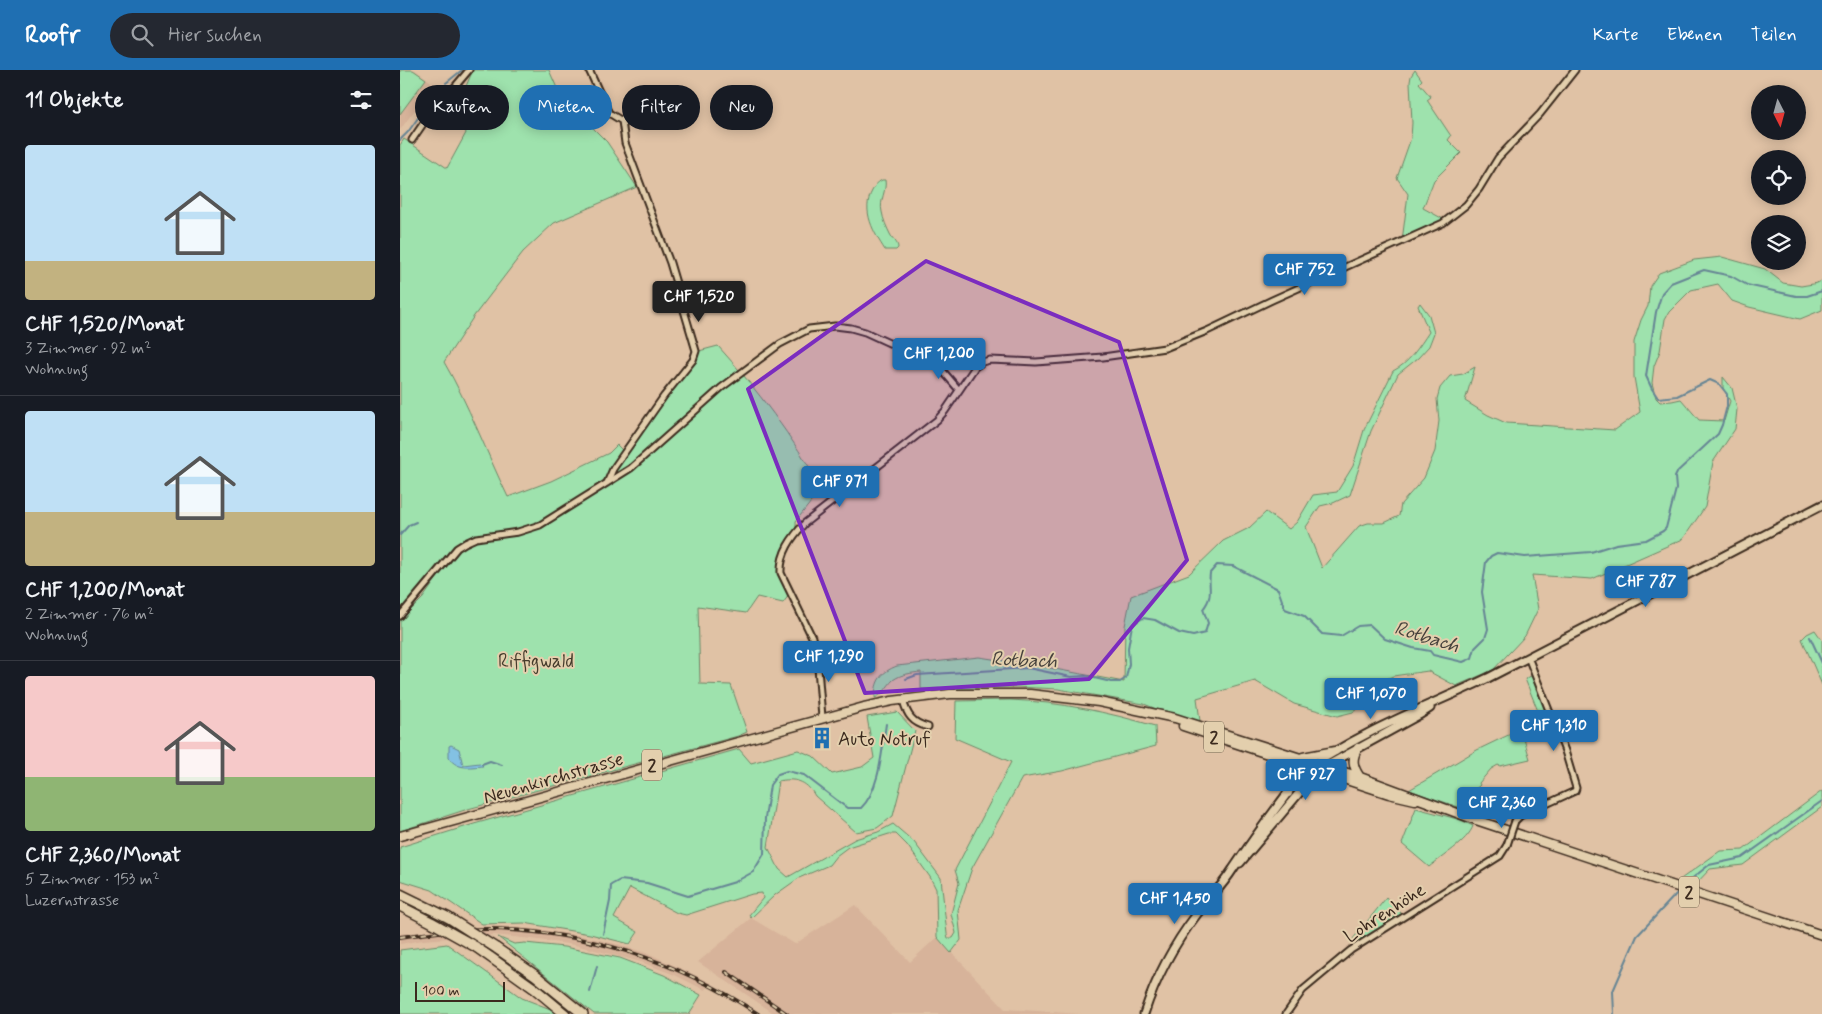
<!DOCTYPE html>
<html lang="de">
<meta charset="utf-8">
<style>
:root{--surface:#171b24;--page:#242831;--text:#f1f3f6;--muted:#9ea1a6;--line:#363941;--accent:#1f6fb2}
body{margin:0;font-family:Mynerve,sans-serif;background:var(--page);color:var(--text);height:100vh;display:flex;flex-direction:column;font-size:19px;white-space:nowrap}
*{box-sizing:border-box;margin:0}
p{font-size:16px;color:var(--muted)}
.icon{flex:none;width:28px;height:28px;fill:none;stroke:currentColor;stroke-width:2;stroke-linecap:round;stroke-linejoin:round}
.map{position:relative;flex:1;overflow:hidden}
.sheet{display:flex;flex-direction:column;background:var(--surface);width:400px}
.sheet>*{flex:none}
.guide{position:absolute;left:15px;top:15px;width:475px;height:45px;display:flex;gap:10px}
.needle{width:32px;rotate:174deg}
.tools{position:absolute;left:1351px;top:15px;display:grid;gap:10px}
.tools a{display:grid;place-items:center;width:55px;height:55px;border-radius:50%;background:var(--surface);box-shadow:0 2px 12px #0003;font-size:25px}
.scale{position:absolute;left:15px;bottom:12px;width:90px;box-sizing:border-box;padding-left:5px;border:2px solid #3b2a1e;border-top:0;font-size:14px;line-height:18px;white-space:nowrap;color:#3b2a1e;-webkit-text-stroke:4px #e3cfad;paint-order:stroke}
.price{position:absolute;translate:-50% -42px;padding:0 11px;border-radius:5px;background:var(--accent);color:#fff;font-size:16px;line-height:32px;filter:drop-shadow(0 1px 2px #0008)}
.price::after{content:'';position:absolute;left:50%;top:30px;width:15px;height:11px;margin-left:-8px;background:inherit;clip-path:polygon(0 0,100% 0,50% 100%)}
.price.selected{background:#222;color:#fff}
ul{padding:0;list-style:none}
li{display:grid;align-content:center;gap:10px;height:265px;padding:0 25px}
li+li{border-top:1px solid var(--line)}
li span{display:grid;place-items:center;height:155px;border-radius:5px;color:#555}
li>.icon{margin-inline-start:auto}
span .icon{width:90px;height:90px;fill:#fffc;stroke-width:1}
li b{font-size:21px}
h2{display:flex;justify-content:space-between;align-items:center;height:60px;padding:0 25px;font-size:21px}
.chip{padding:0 18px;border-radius:22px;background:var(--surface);box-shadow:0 2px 12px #0003;font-size:18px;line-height:45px}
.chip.selected{background:var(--accent);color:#fff}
header{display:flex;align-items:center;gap:30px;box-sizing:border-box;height:70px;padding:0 25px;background:var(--accent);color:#fff}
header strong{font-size:24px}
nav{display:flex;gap:28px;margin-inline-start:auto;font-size:18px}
.search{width:350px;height:45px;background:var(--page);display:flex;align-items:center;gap:12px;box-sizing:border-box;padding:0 18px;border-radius:28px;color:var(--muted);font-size:19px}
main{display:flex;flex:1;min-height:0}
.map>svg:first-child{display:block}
</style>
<header>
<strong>Roofr</strong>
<div class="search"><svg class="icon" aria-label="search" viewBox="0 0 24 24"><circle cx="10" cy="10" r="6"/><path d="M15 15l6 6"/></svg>Hier suchen</div>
<nav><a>Karte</a><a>Ebenen</a><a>Teilen</a></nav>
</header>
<main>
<section class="sheet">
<h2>11 Objekte<svg class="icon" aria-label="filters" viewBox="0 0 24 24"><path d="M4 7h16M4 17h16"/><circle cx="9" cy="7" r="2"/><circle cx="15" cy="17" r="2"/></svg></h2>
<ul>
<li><span style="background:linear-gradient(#bfe0f5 75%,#c2b280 0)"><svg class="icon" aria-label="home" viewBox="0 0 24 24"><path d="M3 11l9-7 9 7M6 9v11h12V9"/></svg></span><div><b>CHF 1,520/Monat</b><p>3 Zimmer · 92 m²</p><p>Wohnung</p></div></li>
<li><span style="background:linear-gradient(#bfe0f5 65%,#c2b280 0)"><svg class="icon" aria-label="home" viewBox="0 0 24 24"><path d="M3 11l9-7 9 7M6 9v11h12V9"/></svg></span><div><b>CHF 1,200/Monat</b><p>2 Zimmer · 76 m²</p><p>Wohnung</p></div></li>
<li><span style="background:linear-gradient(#f6c9c9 65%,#8fb573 0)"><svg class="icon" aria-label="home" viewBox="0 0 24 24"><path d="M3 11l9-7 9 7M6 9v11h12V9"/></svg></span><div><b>CHF 2,360/Monat</b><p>5 Zimmer · 153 m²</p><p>Luzernstrasse</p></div></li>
</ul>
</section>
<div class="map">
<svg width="1422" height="944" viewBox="0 0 1422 944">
<rect width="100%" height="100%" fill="#e0c2a5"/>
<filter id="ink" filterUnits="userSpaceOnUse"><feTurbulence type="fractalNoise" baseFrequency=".02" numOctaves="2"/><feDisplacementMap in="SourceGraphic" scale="10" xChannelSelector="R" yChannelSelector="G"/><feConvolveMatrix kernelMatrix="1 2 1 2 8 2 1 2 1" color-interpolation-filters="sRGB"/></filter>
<g filter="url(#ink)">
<!-- built -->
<path fill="#d7b39a" d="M0 0H15L34 14 0 60Z
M455 835 510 892 537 867 605 939 681 944H375L298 892 351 848 395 874Z
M80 857 133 859 183 866 221 875 252 885 311 913 305 920 275 905 241 892 175 875 132 869 94 865 23 870 0 874V864Z"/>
<!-- green -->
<path fill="#9ee2ad" stroke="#6c8666" d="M0 0H13L26 9 0 44Z
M73 0H149L160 25 207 72 237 117 154 153 123 182 74 246 44 292C69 335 86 382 108 427L151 411 209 383 217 375 223 381 203 411 163 440 140 453 124 459 66 471 0 544V75L4 69 47 98 66 63 57 37Z
M1015 0 1022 10 1019 13 1031 27 1027 30 1051 66 1048 70 1061 83 1034 110 1023 138 1045 150 1002 171 1008 124 997 108 1011 68 1012 53 1010 12 1011 6Z
M482 110H485C487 121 479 130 482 142 483 149 487 158 490 164 493 170 498 172 498 178L496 180H485C474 163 461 141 472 121 475 116 477 112 482 110Z
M1322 187 1365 199 1383 213 1401 216 1413 214 1422 211V240L1400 249 1349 237 1332 231 1318 214 1291 220 1269 242 1265 249 1260 281 1254 296 1252 313 1256 328 1260 332 1272 331 1281 329 1299 350 1324 351 1330 331 1323 318V307L1332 318 1337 339 1335 359 1313 392 1305 437 1283 469 1192 509 1132 505 1138 539 1125 566 1093 600 1056 616 1028 601 993 606 978 613 965 633 953 642 937 646 894 634 855 611 797 628 800 651 759 640 744 634 658 619 618 617 521 619V602C512 603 501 604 493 610 486 617 485 623 475 628 475 611 481 602 497 596L579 587 639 596 724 612 725 556 731 526 789 504 823 471 849 458 866 442 889 459 897 452 913 425 937 422 953 396 964 360 993 301C1009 293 1019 277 1029 262L1018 236 1020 233 1029 245 1034 263 1029 276 1018 288 998 304 971 361 950 425 933 433 920 436 906 457 922 498 959 456 968 453H984L999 446 1001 434 1024 408 1035 381 1039 351 1037 329 1040 318 1050 306 1063 304 1075 297 1065 331 1088 345 1106 353 1215 360 1240 342 1234 307V272L1241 250 1248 236 1250 216 1259 203 1294 190Z
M318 276C358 320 392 367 422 418L396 451C398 471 375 482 378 500 379 509 385 518 389 525L383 533 357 527 346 543 298 536 300 614 331 615 347 662 338 666 68 739 0 761V551L23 528 49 491 62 477 80 469 132 460 155 448 212 411 213 402 273 317 298 287 299 281Z
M1415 560 1422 570V615L1402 569 1407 564Z
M1133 605 1148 642 1140 646 1125 609Z
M610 630C660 632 707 642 755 656L756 676 662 701 622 708 572 798 558 840 561 870 551 883 537 867 536 819 530 807 507 775 496 764H489L448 777 436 786 429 795 399 808 375 825 351 848 349 845 363 828 362 823 352 824 286 845 277 843 230 818 214 848 238 862 230 874 190 864 124 853 82 854 32 820 0 810V777L74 754 339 679 351 693 398 680 413 686 432 704 462 697 474 688 467 647 497 642 515 661 493 746 477 758 456 762 415 726C406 710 394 708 378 711L368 777 379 799 388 807 455 769 478 762 493 754 514 772 541 808 547 864 548 868H553L556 863 551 844 559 813 555 800 611 692 555 668 556 631Z
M1121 659 1130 689 1100 696 1098 695 1091 699 1079 713 1080 715 1070 724 1069 734 1064 739 1009 720 1077 680Z
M1422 721V737L1343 795 1310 799 1293 817 1278 811 1320 781 1343 780Z
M1016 738 1061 750 1073 756C1068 771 1041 787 1029 797L1002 774Z
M986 828 1002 844 955 875 953 874V869Z
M98 867 114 874 125 873 164 877 220 888 264 905 301 925 289 944H194Z
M47 874 122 928 153 940 158 944H0V880Z"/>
<!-- water -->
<path fill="#83c1e3" stroke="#668594" d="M51 675 59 679 63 695 80 693 83 696C69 697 58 700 49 688V676Z"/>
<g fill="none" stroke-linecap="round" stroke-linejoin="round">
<!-- stream -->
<path stroke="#668594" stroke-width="2" d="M46 13 62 0
M0 70 8 62 40 17
M0 465 9 455 16 452
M1410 567 1422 593
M506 609 517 605 628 598 671 607 686 606 711 612H720L726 608 729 594 728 578 732 555 743 548 755 550 779 563 793 566 805 563 808 553 803 539C814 525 808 519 810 503L817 495 833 496 878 519 885 539 904 546 922 564 941 566 958 556 970 555 985 569 1013 578 1030 581 1033 585 1063 592 1072 588 1075 578 1085 568 1088 559 1082 522 1086 492 1091 486 1097 483 1125 487 1191 482 1216 474 1246 470 1263 461 1266 458 1276 419 1275 407 1278 401 1318 364 1322 355 1327 336V324L1319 314 1310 310 1277 326 1258 328 1252 319 1246 306 1256 242 1262 223 1271 213 1304 200 1331 206 1347 215 1396 226H1407L1422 221
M82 694 90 691 102 695
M1285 814 1309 795 1342 788 1422 731
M203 864 210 831 211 815 220 810 247 813 288 826 335 812 353 802 364 784 365 748 370 715 378 704 387 701 404 705 447 738H461C480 720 482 679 486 654
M190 922 197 896
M1214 944 1213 921 1237 866 1279 821"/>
<!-- street casing -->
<g stroke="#3b2a1e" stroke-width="9">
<path id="street" d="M189 0 207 39 209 43 222 51
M12 70 38 32 53 19 69 0
M207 413 213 399 264 326 293 290 296 281 270 193 225 73 222 51 242 22
M0 546 57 478 65 473 76 468 118 462 140 455 231 398 321 318 380 274 409 259 435 256 451 258 465 262 502 279 531 287 559 320
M503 630C507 645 512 653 528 657
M422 647 418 598 412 567 381 503C380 483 392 467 405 453L537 350 545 341 575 297 582 292 590 290 636 292 703 287 765 278 807 261 872 230 1043 153 1066 135 1079 119 1098 88 1140 44 1175 0
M1115 751 1120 746 1175 721 1176 718 1165 681 1128 587
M886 944 903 920 951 880 1100 786 1107 775"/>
</g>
<!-- secondary casing -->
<g stroke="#3b2a1e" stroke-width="11">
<path id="secondary" d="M840 793 915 704 926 696 1019 645 1030 638
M744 944C756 907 774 874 797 844 809 829 823 815 833 799 850 774 868 749 886 725 893 716 899 705 908 699 963 660 1027 637 1088 608L1422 435"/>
</g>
<!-- primary casing -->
<g stroke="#3b2a1e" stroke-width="11">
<path id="primary" d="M783 656 989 724 1015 730
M958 678C951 689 953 697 960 707
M903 687 935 681
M878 690C889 700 889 709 888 723
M0 766 464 637 492 631 550 624H630L699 632 775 648 960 707 1076 750 1422 865"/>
</g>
<!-- highway casing -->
<g stroke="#3b2a1e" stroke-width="12">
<path id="highway" d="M0 824 49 848
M0 836 33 853
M76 877 135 919 165 944
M96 878 135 905 183 944"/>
</g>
<!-- street -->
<use href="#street" stroke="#e3cfad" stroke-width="5"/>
<!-- secondary -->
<use href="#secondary" stroke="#e3cfad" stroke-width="7"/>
<!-- primary -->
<use href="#primary" stroke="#e3cfad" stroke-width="8"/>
<!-- highway -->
<use href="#highway" stroke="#e3cfad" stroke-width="9"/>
<!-- rail casing -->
<g stroke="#3b2a1e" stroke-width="4">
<path id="rail" d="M0 867C28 863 58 859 87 859 183 860 277 890 358 944
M326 902 387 944"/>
</g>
<!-- rail -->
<use href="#rail" stroke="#e3cfad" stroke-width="2" stroke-dasharray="5.5" stroke-linecap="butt"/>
<!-- street-bridge casing -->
<g stroke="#3b2a1e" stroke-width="9" stroke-linecap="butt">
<path id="street-bridge" d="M1107 775 1115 751"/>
</g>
<!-- highway-bridge casing -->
<g stroke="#3b2a1e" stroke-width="12" stroke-linecap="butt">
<path id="highway-bridge" d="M49 848 96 878
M33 853 76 877"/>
</g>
<!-- street-bridge -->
<use href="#street-bridge" stroke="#e3cfad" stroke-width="5"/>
<!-- highway-bridge -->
<use href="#highway-bridge" stroke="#e3cfad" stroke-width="9"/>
</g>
</g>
<!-- marked area -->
<path fill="#7b2cbf" fill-opacity="0.2" stroke="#7b2cbf" stroke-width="4" stroke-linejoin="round" d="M526 191 719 272 787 490 689 609 465 623 348 319Z"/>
<!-- icons -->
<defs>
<g id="building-bare" transform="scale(1.725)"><path d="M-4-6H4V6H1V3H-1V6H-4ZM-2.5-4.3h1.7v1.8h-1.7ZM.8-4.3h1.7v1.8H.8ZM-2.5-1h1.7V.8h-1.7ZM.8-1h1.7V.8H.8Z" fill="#1f6fb2" stroke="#e3cfad" stroke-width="2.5" paint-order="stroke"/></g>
</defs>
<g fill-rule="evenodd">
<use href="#building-bare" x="422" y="668"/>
</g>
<g text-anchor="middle" stroke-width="4" stroke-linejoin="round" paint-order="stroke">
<!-- shield labels -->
<g fill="#e3cfad" stroke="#6d5c49" stroke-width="1">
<rect x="804" y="651.5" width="20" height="31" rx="4"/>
<rect x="242" y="679.5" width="20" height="31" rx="4"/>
<rect x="1279" y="806.5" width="20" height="31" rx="4"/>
</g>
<g font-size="18" font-weight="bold" fill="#3b2a1e">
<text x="814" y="673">2</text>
<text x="252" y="701">2</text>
<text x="1289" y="828">2</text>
</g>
<!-- park labels -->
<g font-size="19" fill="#453c2c" stroke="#e3cfad">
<text x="136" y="597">Riffigwald</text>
</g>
<!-- poi labels -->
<g font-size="19" fill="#3b2a1e" stroke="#e3cfad" text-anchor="start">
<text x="438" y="675">Auto Notruf</text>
</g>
<!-- street labels -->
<g font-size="19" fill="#3b2a1e" stroke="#e3cfad">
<text transform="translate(153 707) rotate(-16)" y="7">Neuenkirchstrasse</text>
<text transform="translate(984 842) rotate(-33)" y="7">Lohrenhöhe</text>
</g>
<!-- water labels -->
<g font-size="20" font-style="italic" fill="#46413c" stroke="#e3cfad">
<text transform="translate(1027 566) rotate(17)" y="7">Rotbach</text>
<text transform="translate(624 589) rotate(2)" y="7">Rotbach</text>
</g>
</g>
</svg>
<div class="tools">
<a><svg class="needle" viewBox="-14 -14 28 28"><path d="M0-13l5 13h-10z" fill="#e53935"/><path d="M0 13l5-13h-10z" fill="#9ea1a6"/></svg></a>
<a><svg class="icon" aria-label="locate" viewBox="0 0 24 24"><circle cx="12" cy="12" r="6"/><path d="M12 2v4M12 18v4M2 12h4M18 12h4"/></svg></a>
<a><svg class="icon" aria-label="layers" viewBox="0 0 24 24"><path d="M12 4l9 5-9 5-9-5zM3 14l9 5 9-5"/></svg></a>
</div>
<div class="scale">100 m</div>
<b class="price" style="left:905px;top:226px">CHF 752</b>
<b class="price selected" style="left:299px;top:253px">CHF 1,520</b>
<b class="price" style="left:539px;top:310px">CHF 1,200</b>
<b class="price" style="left:440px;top:438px">CHF 971</b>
<b class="price" style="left:1246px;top:538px">CHF 787</b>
<b class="price" style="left:429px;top:613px">CHF 1,290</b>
<b class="price" style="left:971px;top:650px">CHF 1,070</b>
<b class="price" style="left:1154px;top:682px">CHF 1,310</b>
<b class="price" style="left:906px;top:731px">CHF 927</b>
<b class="price" style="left:1102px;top:759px">CHF 2,360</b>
<b class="price" style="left:775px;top:855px">CHF 1,450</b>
<div class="guide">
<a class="chip">Kaufen</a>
<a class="chip selected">Mieten</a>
<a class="chip">Filter</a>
<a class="chip">Neu</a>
</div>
</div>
</main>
